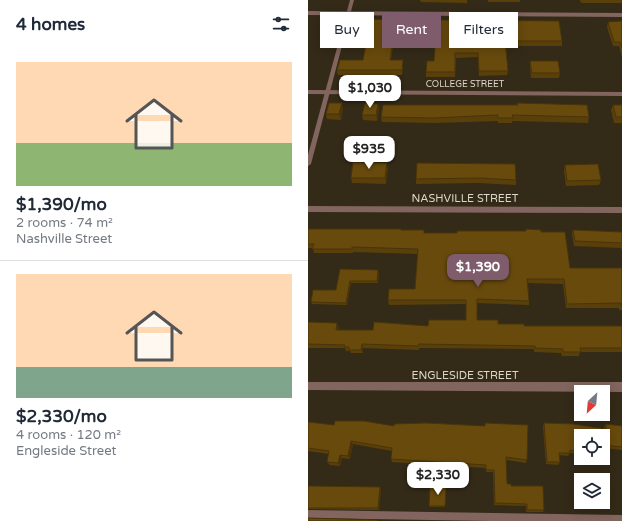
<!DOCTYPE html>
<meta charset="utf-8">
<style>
:root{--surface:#fff;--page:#f6f6f7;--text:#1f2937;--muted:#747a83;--line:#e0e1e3;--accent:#7e5c6c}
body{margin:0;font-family:"Varela Round",sans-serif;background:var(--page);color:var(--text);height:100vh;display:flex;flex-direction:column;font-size:15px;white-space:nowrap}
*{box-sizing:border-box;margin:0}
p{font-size:13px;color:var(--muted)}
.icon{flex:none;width:22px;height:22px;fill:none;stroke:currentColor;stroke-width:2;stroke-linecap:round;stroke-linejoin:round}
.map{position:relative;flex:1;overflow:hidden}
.side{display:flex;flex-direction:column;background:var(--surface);width:308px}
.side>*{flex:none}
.top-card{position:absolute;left:12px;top:12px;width:242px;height:36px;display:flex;gap:8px}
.needle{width:26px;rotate:206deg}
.fabs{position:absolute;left:266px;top:385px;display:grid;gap:8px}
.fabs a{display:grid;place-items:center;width:36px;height:36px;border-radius:0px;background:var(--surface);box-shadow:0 2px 10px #0003;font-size:20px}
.price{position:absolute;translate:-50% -34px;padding:0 9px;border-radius:8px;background:#fff;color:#222;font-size:13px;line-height:26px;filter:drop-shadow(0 1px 2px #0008)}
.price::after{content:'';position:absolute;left:50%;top:24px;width:12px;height:9px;margin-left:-6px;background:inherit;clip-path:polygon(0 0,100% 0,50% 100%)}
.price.selected{background:var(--accent);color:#fff}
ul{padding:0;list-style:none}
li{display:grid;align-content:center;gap:8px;height:212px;padding:0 16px}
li+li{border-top:1px solid var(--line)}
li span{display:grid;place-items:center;height:124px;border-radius:0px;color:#555}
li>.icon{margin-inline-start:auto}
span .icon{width:72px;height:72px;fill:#fffc;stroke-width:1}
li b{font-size:17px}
h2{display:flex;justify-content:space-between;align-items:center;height:48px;padding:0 16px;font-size:17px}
.chip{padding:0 14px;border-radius:0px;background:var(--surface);box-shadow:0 2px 10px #0003;font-size:14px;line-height:36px}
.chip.selected{background:var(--accent);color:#fff}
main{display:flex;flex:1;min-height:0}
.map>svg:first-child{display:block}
</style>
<main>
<section class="side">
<h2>4 homes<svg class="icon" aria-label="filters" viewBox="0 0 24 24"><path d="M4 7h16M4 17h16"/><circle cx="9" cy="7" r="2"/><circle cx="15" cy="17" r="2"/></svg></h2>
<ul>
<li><span style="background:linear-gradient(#ffd9b3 65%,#8fb573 0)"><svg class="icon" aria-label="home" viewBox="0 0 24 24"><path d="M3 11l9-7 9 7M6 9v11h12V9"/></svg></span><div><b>$1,390/mo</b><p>2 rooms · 74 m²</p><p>Nashville Street</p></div></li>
<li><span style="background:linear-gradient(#ffd9b3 75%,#7fa58c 0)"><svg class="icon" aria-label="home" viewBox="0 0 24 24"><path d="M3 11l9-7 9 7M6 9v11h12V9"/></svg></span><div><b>$2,330/mo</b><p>4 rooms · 120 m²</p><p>Engleside Street</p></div></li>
</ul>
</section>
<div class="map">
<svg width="314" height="521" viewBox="0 0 314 521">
<rect width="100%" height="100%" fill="#342a18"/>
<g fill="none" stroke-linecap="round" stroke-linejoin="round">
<!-- service -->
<path fill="#81655e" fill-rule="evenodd" d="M42 0H46L3 164 0 166V155Z
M0 510 314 515V521H182L0 518Z"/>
<!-- minor -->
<path fill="#81655e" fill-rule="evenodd" d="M0 11 314 13V17L0 15Z
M0 90 314 92V96L0 94Z
M0 206 314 207V213L0 212Z
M0 382H314V392L0 390Z"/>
</g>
<!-- wall -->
<path fill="#59400b" d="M112 0H159V3L113 2Z
M180 0H212V2H180Z
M272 0H314V3H273Z
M88 20V25L83 60 95 65 94 75H30L29 70 55 60 58 44H56L55 39Z
M129 20 254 41V46H198L200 71 199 75 171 76 170 57 148 58 147 77H118V72L126 61Z
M314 21V57L311 46H305L299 27 300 22Z
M222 61 252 73 251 78H223L222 66Z
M209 103 281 117 280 123 204 121V123H190V121L126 123 74 122 73 117 209 105Z
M70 104 71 109 69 121 55 120 54 115Z
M305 105H314V123H306L303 110Z
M35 108 33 120 19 119 18 114Z
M109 163 208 180V185L172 183 108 184V179Z
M257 165 293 180 291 185 258 186 256 171Z
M80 168 78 184 44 183 43 178Z
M0 229H93V230L116 233H149L218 231V229L233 232 262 268H314V310H311V308H258L255 284 220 283 221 301V305L169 303V320L190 324 216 326H314V352H272L271 356H254L253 353 226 352V349L111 348V350L55 348V353H43L42 351H38L37 348H0V322L31 327V330H65L120 326 158 320V304L81 305 80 300 107 289 110 254 45 252V253H6L5 248H0Z
M265 230 314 232V251L313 248 266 246 264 234Z
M32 269 71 272 70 283H43L39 305 4 304 3 302 28 290Z
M0 422 219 460 218 463 198 460 199 484 203 486 236 510 235 512H218V506L186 505 185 472H178V468L84 462 83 459 84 451 45 444 42 459 34 458 32 466 22 465 19 462 21 454 0 451Z
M236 423 296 429V427L298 424 314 426V450L295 448V436H273V455L262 453 260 456 251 455 252 462 250 465 238 464 235 427Z
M0 486 73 489 71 510 0 509Z
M138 488 137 507H121V506Z
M282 502H295L300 506 299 507H283Z"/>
<!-- shaded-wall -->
<path fill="#493409" d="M88 20V25L82 65V60Z
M34 103 35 108 33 120 31 114Z
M70 104 71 109 69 121 68 115Z
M79 163 80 168 78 184 77 178Z
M70 270 71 272 70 283 69 281Z
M42 281 43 283 39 305 38 303Z
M29 323 31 327 30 334 28 330Z
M54 344 55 348V353L53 350Z
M43 441 45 444 42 459 40 456Z
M32 455 34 458 32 466 30 463Z
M72 487 73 489 71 510 70 508Z"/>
<!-- building -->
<path fill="#684a0d" stroke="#493409" d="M59 19 88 20 82 60H95L94 70H29L32 60H55L59 39H55Z
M129 20 251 21 254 41H197L200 71H171L170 53H147V72H118L119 61H126Z
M314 21V48L312 42H306L300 22Z
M222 61H250L252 73H224Z
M21 103H34L31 114H18Z
M57 103 70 104 68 115H54Z
M209 103 279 105 281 117 204 115 205 118H190V115L125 118 73 117 75 105H210Z
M305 105H314V117H308Z
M45 162 79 163 77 178H43Z
M109 163 207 164 208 180 172 178 108 179Z
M290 164 293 180 259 181 257 165Z
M0 229H93V230H116V233H149V231H218V229L233 230V232H257L262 268H314V306H313V303L259 304 256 279H219L221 301 169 299V320H190V324H216V326H314V348H272L273 352H255V349L227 348V346L111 344 110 346 54 344 53 350H41V347H36L37 345 0 344V322L29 323 28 330H65L66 322 120 326 121 320H158V300H80L81 289H107L110 249 44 247V249H4L6 244H0Z
M265 230 314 232V243L267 241Z
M32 269 70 270 69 281H42L38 303 3 302 5 290H28Z
M27 421H56L86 426V424L118 423 177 426V423L220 425 219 460 198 457 199 484H203V486H235L236 510H219V504L187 503 186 470H178V465L83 459 84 448 43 441 40 456 32 455 30 463 19 462 21 451 0 448V422L26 425Z
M236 423 265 424 298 429V424L314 426V447L295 445V436H273V452L262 450V453H251L252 462H239Z
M0 486 72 487 70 508H0Z
M122 487H138L137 506H121Z
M295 487H298L300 506 284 505V502H295Z
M0 518 69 520V521H0Z"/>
<g text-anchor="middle" stroke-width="3.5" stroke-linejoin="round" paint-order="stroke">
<!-- far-street labels -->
<g font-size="9" fill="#ded7cc" stroke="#342a18">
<text x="157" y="87">COLLEGE STREET</text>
</g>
<!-- street labels -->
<g font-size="11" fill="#ded7cc" stroke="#342a18">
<text x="157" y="202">NASHVILLE STREET</text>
<text x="157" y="379">ENGLESIDE STREET</text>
</g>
</g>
</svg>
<div class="fabs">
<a><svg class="needle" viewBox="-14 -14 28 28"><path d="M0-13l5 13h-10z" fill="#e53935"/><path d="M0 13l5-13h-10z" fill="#747a83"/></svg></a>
<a><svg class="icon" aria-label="locate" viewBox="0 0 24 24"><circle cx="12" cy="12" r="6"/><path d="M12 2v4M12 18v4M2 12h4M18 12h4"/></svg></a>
<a><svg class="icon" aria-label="layers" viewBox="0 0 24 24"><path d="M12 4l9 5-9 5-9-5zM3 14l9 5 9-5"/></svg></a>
</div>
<b class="price" style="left:62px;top:109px">$1,030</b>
<b class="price" style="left:61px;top:170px">$935</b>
<b class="price selected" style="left:170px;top:288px">$1,390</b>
<b class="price" style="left:130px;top:496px">$2,330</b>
<div class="top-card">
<a class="chip">Buy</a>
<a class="chip selected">Rent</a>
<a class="chip">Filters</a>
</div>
</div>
</main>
